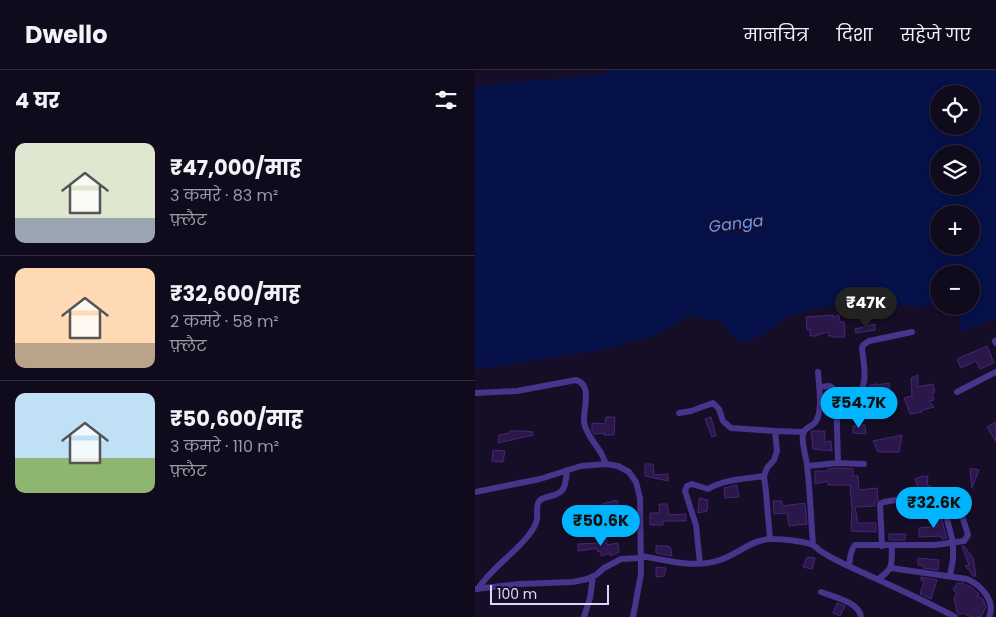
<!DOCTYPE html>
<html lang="hi">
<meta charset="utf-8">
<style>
:root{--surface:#100a1d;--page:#1e182a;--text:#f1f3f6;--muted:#9c9aa4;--line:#302b3b;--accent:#00b5fe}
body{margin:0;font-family:Poppins,"Noto Sans Devanagari",sans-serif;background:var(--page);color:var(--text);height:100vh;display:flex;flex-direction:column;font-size:19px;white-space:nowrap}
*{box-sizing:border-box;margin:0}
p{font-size:16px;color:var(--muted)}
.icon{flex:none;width:28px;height:28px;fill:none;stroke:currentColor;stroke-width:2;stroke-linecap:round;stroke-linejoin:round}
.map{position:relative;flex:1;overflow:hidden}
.drawer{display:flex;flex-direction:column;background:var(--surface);width:475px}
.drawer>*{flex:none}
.fabs{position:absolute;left:455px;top:15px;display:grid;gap:10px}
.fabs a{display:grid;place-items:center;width:50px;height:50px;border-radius:50%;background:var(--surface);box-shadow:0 2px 8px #0003,0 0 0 1px var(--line);font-size:25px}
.scale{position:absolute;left:15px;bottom:12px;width:119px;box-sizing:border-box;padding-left:5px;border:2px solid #e1d3ff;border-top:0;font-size:14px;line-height:18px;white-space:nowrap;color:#e1d3ff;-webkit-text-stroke:4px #160d27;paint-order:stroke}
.price{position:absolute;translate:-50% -42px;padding:0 11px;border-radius:18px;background:var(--accent);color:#111;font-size:16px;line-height:32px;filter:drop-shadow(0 1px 2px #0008)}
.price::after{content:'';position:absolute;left:50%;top:30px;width:15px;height:11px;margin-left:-8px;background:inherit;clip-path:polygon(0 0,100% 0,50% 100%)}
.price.active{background:#222;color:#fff}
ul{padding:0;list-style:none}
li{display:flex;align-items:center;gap:15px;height:125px;padding:0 15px}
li+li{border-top:1px solid var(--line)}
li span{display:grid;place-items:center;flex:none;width:140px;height:100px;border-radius:10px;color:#555}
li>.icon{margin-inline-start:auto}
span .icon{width:60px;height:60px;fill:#fffc;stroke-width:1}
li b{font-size:21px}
h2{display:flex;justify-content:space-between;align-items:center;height:60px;padding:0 15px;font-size:21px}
header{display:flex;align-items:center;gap:30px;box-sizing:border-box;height:70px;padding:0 25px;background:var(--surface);border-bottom:1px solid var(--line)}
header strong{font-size:24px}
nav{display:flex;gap:28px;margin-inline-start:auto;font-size:18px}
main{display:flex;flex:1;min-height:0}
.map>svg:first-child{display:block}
</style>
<header>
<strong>Dwello</strong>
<nav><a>मानचित्र</a><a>दिशा</a><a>सहेजे गए</a></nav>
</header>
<main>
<section class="drawer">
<h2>4 घर<svg class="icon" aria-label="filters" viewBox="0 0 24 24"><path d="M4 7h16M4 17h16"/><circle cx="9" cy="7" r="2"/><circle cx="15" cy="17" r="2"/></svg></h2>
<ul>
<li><span style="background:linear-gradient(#dfe7d0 75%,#9aa5b1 0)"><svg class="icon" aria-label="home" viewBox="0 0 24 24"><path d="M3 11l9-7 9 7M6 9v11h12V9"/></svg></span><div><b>₹47,000/माह</b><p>3 कमरे · 83 m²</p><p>फ़्लैट</p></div></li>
<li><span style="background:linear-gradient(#ffd9b3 75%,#b9a48a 0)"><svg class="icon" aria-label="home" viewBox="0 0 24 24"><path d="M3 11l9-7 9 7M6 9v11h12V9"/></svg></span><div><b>₹32,600/माह</b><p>2 कमरे · 58 m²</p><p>फ़्लैट</p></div></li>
<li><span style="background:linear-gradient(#bfe0f5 65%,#8fb573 0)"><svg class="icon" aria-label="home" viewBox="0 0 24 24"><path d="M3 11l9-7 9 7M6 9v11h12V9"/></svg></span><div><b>₹50,600/माह</b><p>3 कमरे · 110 m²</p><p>फ़्लैट</p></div></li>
</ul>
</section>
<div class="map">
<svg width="521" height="547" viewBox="0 0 521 547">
<rect width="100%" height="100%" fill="#160d27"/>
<!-- water -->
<path fill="#051148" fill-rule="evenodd" d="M137 0H521V249L486 262 484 245 492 236H496V204H464V235L452 237 412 234 373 232 313 246 290 264 265 274 246 252 214 245 180 266 121 281 21 297 0 298V16L121 5ZM464 24H496V56H464ZM464 84H496V116H464ZM464 144H496V176H464Z"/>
<!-- building -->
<path fill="#2b174a" stroke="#462778" d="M358 245V247L364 245 365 252H369L370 259H369L370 267H357V266H354L353 262 342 265V266H335V259L332 260 331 247Z
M400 254V260L381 263 380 259Z
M512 276 519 293 505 299 501 291 486 298 482 289Z
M443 305V317L458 314 460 322 457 323 459 330 454 331 459 337 447 340V342L435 344 429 328 437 326 436 308Z
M414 313 415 322 409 323 410 330H402L401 339 394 338 395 332V315H398L399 314H402V315Z
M131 347H140L139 365H129L130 363 119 364 117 361V353L130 354Z
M236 347 241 366 237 367 230 349Z
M521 352V372L512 357Z
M382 355H390L391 364 378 363V356Z
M35 361H49L58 362V365L23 373 24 365 34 363Z
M336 361H350L349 372 356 371 357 381 338 379Z
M427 365 424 382H403L398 371Z
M18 380 30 381 28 392 17 391Z
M170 394H178L179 405 193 404V411L170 406Z
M363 398 378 399V406H383L384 420 402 418 403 430 400 432V436L380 437 383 453H401V462L376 461 377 437 375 415H353V411L340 414V401H353V399Z
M495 399H502V400H504L497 418Z
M448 406H453L452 416 455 415 458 425 444 427 443 417 440 409Z
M262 415 264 427 250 428 249 418Z
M224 428 233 430 232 441 223 443Z
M142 430 145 442 129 448 127 434Z
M298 431H307V436L330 433 332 454 314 456 312 443 299 444Z
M184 434H192L194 445 211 444V451H188V455H175V443H185Z
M464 440 472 468 467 469 466 466 444 467V458L463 456 460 442Z
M414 464H431L430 470H414Z
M131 465 132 475 143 473 144 482 135 486V483L126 486V482L122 481V478L103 481V474L125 473 124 466Z
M181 476H194L196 479 197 486 181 483Z
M487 476H489L498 488 501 506H498L496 502 490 496 494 495Z
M332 487 340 488 337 499 328 497Z
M443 488 464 490 463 500 448 498 449 496 443 495Z
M181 497 191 498 189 506 181 507Z
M446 507 462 510 456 529 445 524 449 511 446 510Z
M482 513H488L494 517 495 516 504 524 502 526 508 529 511 537 506 547H497L487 543 485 545 482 542 479 528 482 523 478 520Z
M362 533 370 536 365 546 358 543Z"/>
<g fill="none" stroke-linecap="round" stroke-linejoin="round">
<!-- minor -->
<path stroke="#47348b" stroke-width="6" d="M520 271 521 273
M344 317 355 316 361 321 363 393
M482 322 521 302
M0 323 42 321 101 310C118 315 108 339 109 352 111 364 118 370 124 380 127 384 129 389 131 394
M361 331C366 331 373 332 377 330 395 321 389 295 387 279L388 275 394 271 437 262
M204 343 216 341 238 333 244 339 248 351 256 358 300 361
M332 396 363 393 389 394
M0 422 65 409 106 396 131 394 143 396 154 402 161 412 165 428 166 504 158 547
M465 422 478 472V489L475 506
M295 469 291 422 289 406 292 398 299 390 302 381 300 361 328 362
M338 475C336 448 335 421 332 395 331 386 326 372 328 364 329 357 338 357 341 351 348 340 344 315 343 302
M407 476 405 434 409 432 421 430
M166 486C192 490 219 499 245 490 263 484 277 469 297 469 308 469 328 471 338 475 340 476 342 478 344 480 351 485 359 489 367 493 405 511 443 527 480 547
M225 494 221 455 210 421 212 416 217 414 233 419C250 409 270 409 289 406
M374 496C375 489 375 480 380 475H460L489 471 493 465 479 420
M416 498 492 509C506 515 521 531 514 547
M403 509C420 498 416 494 417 475
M0 519 45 514 98 512 112 509 121 505 129 498 146 489 166 488
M3 519C16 498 38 485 53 466 57 461 61 455 62 449 63 443 60 435 65 430 68 428 72 427 76 426 92 422 90 414 92 400
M346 522C359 527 384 532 386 547
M109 547 115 528 118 506"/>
</g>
<g text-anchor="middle" stroke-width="4.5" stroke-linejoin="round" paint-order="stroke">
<!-- water labels -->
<g font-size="16" font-style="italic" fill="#6198ff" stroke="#160d27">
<text transform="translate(261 153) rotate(-7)" y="6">Ganga</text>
</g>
</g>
</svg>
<div class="fabs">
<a><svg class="icon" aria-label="locate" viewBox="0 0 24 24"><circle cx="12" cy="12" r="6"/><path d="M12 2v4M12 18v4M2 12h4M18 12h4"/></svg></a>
<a><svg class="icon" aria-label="layers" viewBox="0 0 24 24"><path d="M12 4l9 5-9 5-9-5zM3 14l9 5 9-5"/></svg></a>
<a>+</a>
<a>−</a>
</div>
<div class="scale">100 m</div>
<b class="price active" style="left:391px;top:259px">₹47K</b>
<b class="price" style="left:384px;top:359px">₹54.7K</b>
<b class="price" style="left:459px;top:459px">₹32.6K</b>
<b class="price" style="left:126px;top:477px">₹50.6K</b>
</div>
</main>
